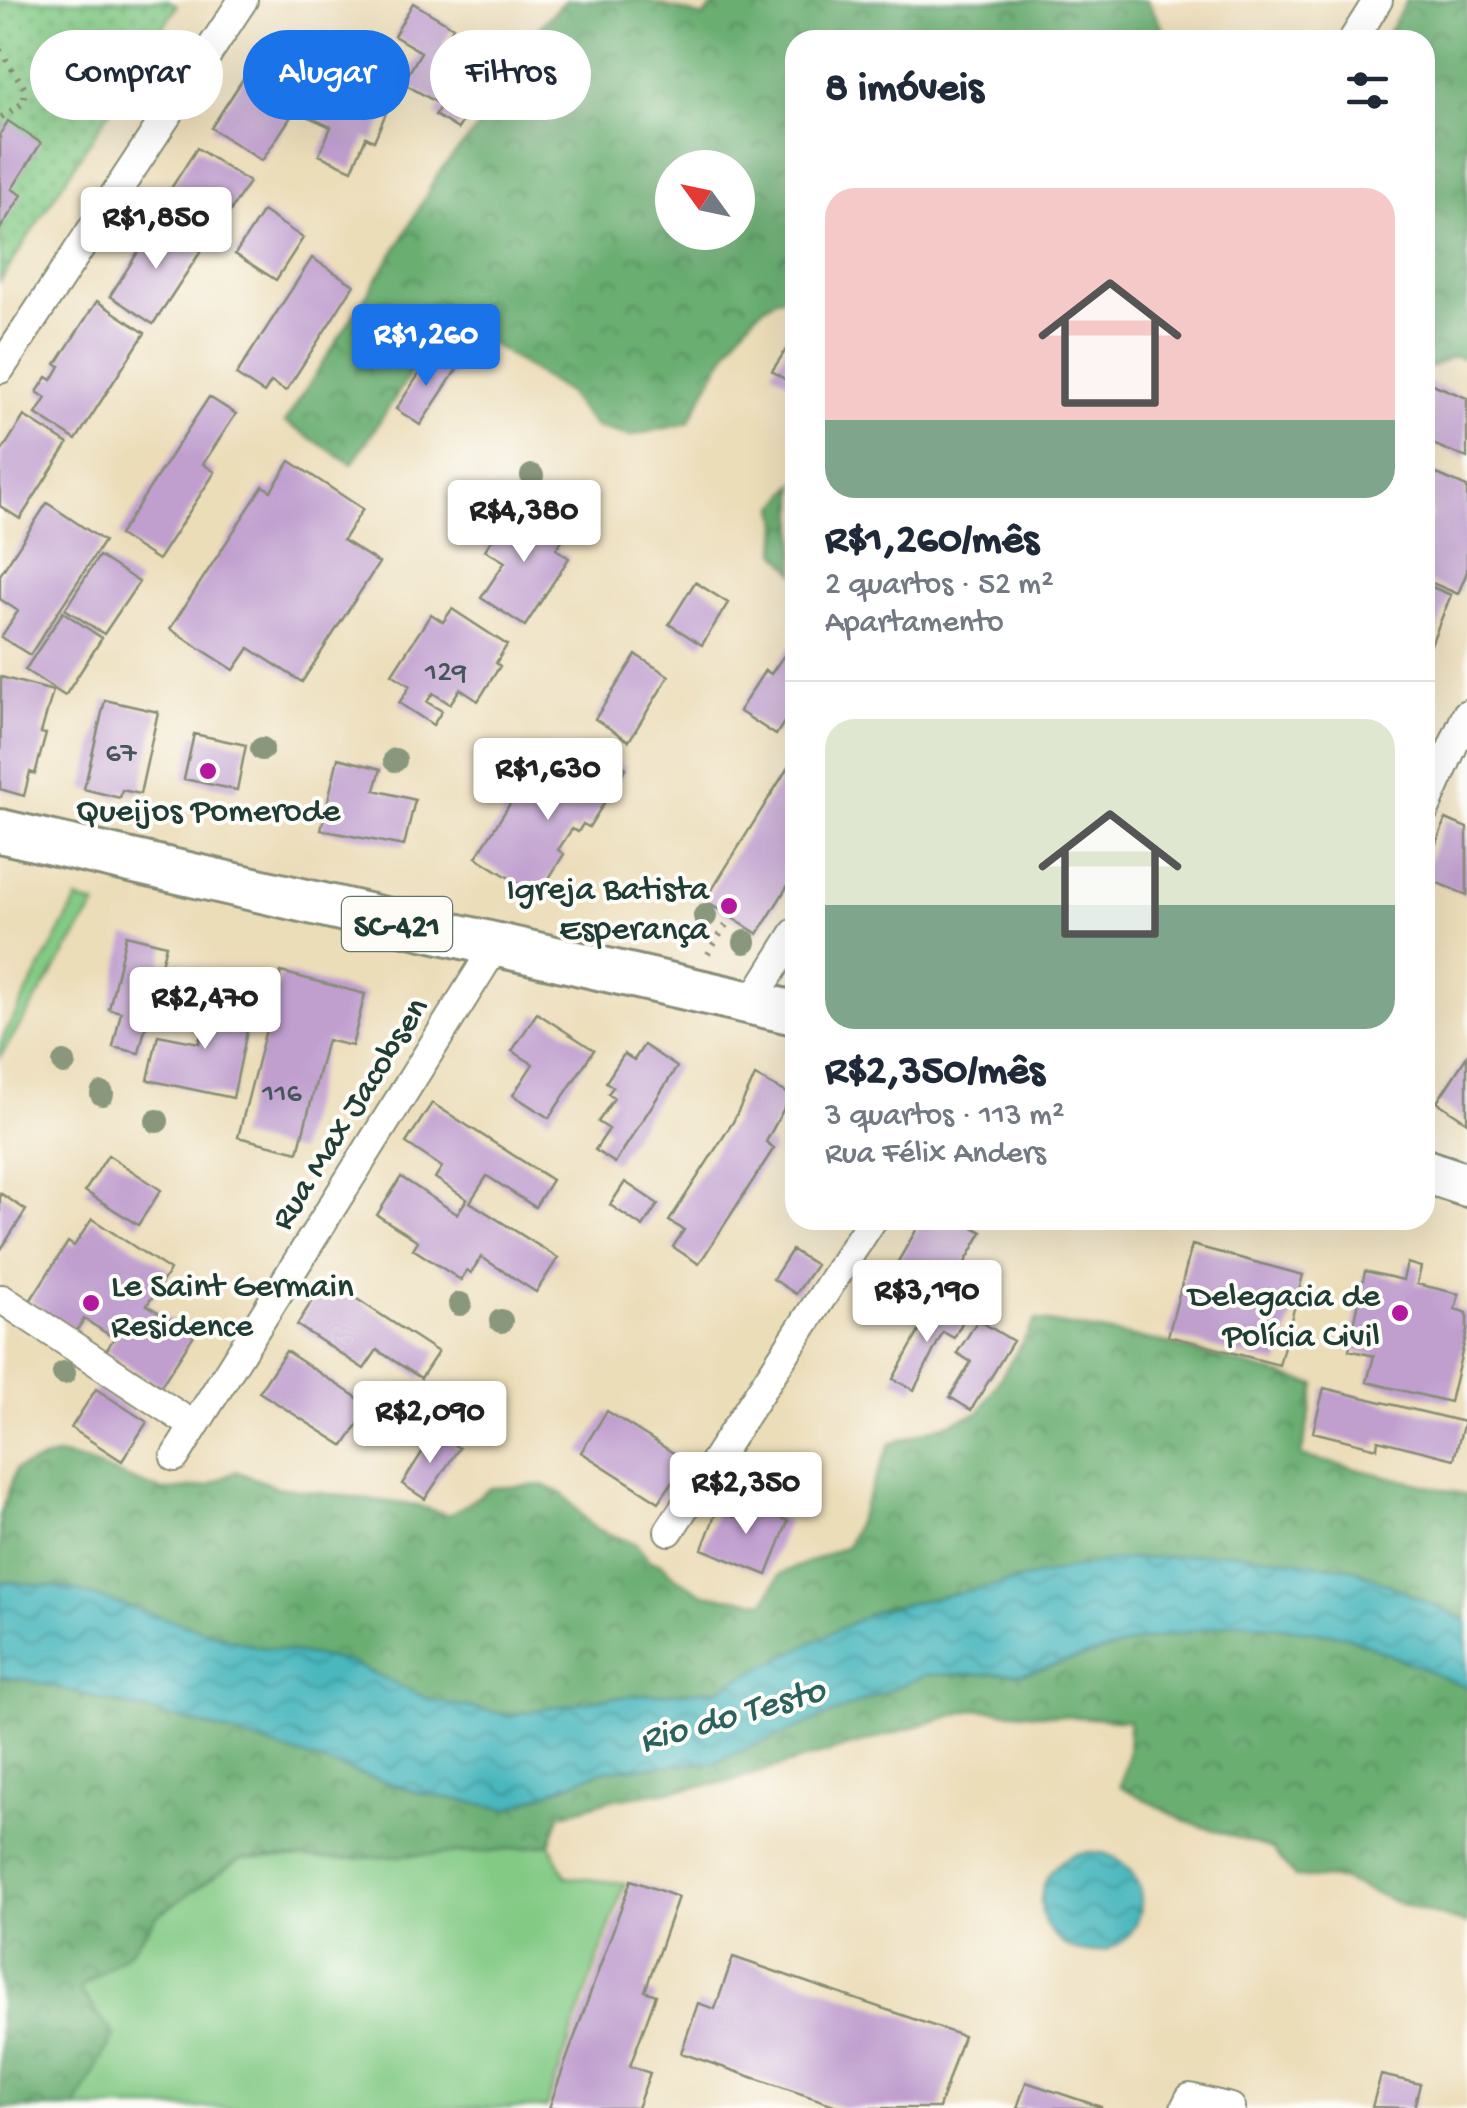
<!DOCTYPE html>
<html lang="pt">
<meta charset="utf-8">
<style>
:root{--surface:#fff;--page:#f6f6f7;--text:#1f2937;--muted:#747a83;--line:#e0e1e3;--accent:#1a73e8}
body{margin:0;font-family:"Gochi Hand",sans-serif;background:var(--page);color:var(--text);height:100vh;display:flex;flex-direction:column;font-size:38px;white-space:nowrap}
*{box-sizing:border-box;margin:0}
p{font-size:32px;color:var(--muted)}
.icon{flex:none;width:55px;height:55px;fill:none;stroke:currentColor;stroke-width:2;stroke-linecap:round;stroke-linejoin:round}
.map{position:relative;flex:1;overflow:hidden}
.drawer{position:absolute;left:785px;top:30px;width:650px;height:1200px;display:flex;flex-direction:column;background:var(--surface);border-radius:30px;box-shadow:0 10px 40px #0002}
.drawer>*{flex:none}
.hud{position:absolute;left:30px;top:30px;width:605px;height:90px;display:flex;gap:20px}
.needle{width:65px;rotate:303deg}
.tools{position:absolute;left:655px;top:150px;display:grid;gap:20px}
.tools a{display:grid;place-items:center;width:100px;height:100px;border-radius:50%;background:var(--surface);box-shadow:0 10px 40px #0002;font-size:50px}
.price{position:absolute;translate:-50% -85px;padding:0 22px;border-radius:10px;background:#fff;color:#222;font-size:32px;line-height:65px;filter:drop-shadow(0 2px 5px #0008)}
.price::after{content:'';position:absolute;left:50%;top:60px;width:30px;height:22px;margin-left:-15px;background:inherit;clip-path:polygon(0 0,100% 0,50% 100%)}
.price.active{background:var(--accent);color:#fff}
ul{padding:0;list-style:none}
li{display:grid;align-content:center;gap:20px;height:530px;padding:0 40px}
li+li{border-top:2px solid var(--line)}
li span{display:grid;place-items:center;height:310px;border-radius:30px;color:#555}
li>.icon{margin-inline-start:auto}
span .icon{width:180px;height:180px;fill:#fffc;stroke-width:1}
li b{font-size:42px}
h2{display:flex;justify-content:space-between;align-items:center;height:120px;padding:0 40px;font-size:42px}
.chip{padding:0 35px;border-radius:45px;background:var(--surface);box-shadow:0 10px 40px #0002;font-size:35px;line-height:90px}
.chip.active{background:var(--accent);color:#fff}
.map>svg:first-child{display:block}
</style>
<div class="map">
<svg width="1467" height="2108" viewBox="0 0 1467 2108">
<defs>
<pattern id="forest-crowns" width="20" height="18" patternUnits="userSpaceOnUse" patternTransform="scale(2.5)"><rect width="20" height="18" fill="#6aae72"/><path d="M2 6a3 3 0 1 1 6 0M12 15a3 3 0 1 1 6 0" fill="none" stroke="#578f5e"/></pattern>
<pattern id="park-dots" width="8" height="8" patternUnits="userSpaceOnUse" patternTransform="scale(2.5)"><rect width="8" height="8" fill="#83ca85"/><path d="M2 2h.1M6 6h.1" fill="none" stroke="#6ba56e" stroke-width="1.8" stroke-linecap="round"/></pattern>
<pattern id="water-waves" width="16" height="10" patternUnits="userSpaceOnUse" patternTransform="scale(2.5)"><rect width="16" height="10" fill="#48b7bd"/><path d="M0 5q4-4 8 0t8 0" fill="none" stroke="#3b969a"/></pattern>
</defs>
<rect width="100%" height="100%" fill="#fdfcf7"/>
<filter id="ink" filterUnits="userSpaceOnUse"><feTurbulence type="fractalNoise" baseFrequency=".01" numOctaves="2"/><feDisplacementMap in="SourceGraphic" scale="20" xChannelSelector="R" yChannelSelector="G"/><feConvolveMatrix kernelMatrix="1 2 1 2 8 2 1 2 1" color-interpolation-filters="sRGB"/></filter>
<filter id="wash" filterUnits="userSpaceOnUse"><feTurbulence type="fractalNoise" baseFrequency=".0048" numOctaves="4" result="noise"/><feDisplacementMap in="SourceGraphic" scale="40" xChannelSelector="R" yChannelSelector="G"/><feGaussianBlur stdDeviation="2.25" result="paint"/><feColorMatrix in="noise" values="0 0 0 0 0 0 0 0 0 0 0 0 0 0 0 0 0 1.4 0 .05"/><feComposite in="paint" operator="in"/></filter>
<g filter="url(#wash)">
<rect width="100%" height="100%" fill="#ecddb9"/>
<!-- green -->
<path fill="#83ca85" stroke="#51845c" stroke-width="2.5" d="M77 900 96 905 0 1057V1043Z
M550 1844 566 1877 625 1883 546 2108H75L114 2035 79 1989 132 1949 158 1915 240 1859 282 1857 342 1859 493 1851Z"/>
<!-- forest -->
<path fill="url(#forest-crowns)" stroke="#447653" stroke-width="2.5" fill-rule="evenodd" d="M566 0H646L703 17 720 0H1147L1169 40H795V294C744 297 711 384 688 423L630 436 595 427 566 392 448 316 352 464 285 422 401 241 439 172 494 109 534 33ZM672 168H738V232H672Z
M1407 0H1467V359L1454 356 1425 369V40H1384Z
M795 484V573L777 552 779 524 776 507Z
M1036 1320 1162 1342 1316 1385 1301 1456 1467 1495V1621L1355 1569 1107 1561 878 1610 718 1689 608 1698 509 1715 430 1700 347 1661 254 1646 71 1589 0 1581V1516L16 1469 58 1455 80 1460 162 1491 208 1486 236 1471 277 1487 418 1506 450 1515 491 1488 543 1485 563 1494 594 1528 636 1544 650 1561 662 1564 675 1577 704 1594 765 1602 780 1574 847 1546 890 1444 979 1413Z
M1241 1622 1347 1636 1467 1688V1924L1395 1902 1341 1879 1295 1877 1272 1849 1188 1822 1120 1786 1128 1754 1129 1721 975 1709 724 1783 608 1800 560 1815 550 1844 493 1851 342 1859 282 1857 240 1859 158 1915 132 1949 79 1989 114 2035 75 2108H0V1677L31 1681 211 1727 420 1793 508 1809 604 1770 714 1762 926 1675 1026 1673 1140 1641Z"/>
<!-- park -->
<path fill="url(#park-dots)" stroke="#51845c" stroke-width="2.5" d="M0 0H167L177 6 0 281Z"/>
<!-- water -->
<path fill="url(#water-waves)" stroke="#347a78" stroke-width="2.5" d="M1230 1552 1355 1569 1467 1621V1688L1347 1636 1241 1622 1140 1641 1026 1673 926 1675 714 1762 604 1770 508 1809 420 1793 211 1727 31 1681 0 1677V1581L71 1589 254 1646 347 1661 430 1700 509 1715 608 1698 718 1689 878 1610 1107 1561Z
M1041 1902a50 50 0 1 1 100 0a50 50 0 1 1-100 0Z"/>
<g id="blocks">
<!-- building -->
<path fill="#c09fcf" d="M413 3 453 27 443 44 491 73 458 129 435 115 441 105 403 83 421 52 394 36Z
M258 56 309 89 262 161 211 128Z
M326 78 389 106 374 141 366 137 352 170 319 155 331 127 309 117Z
M8 121 41 143 12 189 22 195 0 229V134Z
M197 148 249 182 222 224 170 190Z
M263 211 303 238 276 280 235 254Z
M159 219 203 248 153 324 110 296Z
M312 258 354 285 286 391 271 382 264 393 236 375Z
M97 301 145 333 76 440 36 414 46 398 37 392 47 377 52 380 60 366 56 364Z
M795 336V386L772 371Z
M433 353 457 369 420 425 396 409Z
M1425 381 1467 398V458L1425 441Z
M209 397 236 414 203 464 215 472 158 560 119 535Z
M24 416 68 444 20 519 0 506V454Z
M290 461 363 509 343 540 379 563 302 682 249 648 234 670 170 629 263 486 271 491Z
M1437 474 1467 487V572L1458 594 1425 580V531L1432 514 1425 511V502Z
M47 503 104 541 30 655 1 637 18 611 0 599V575Z
M512 509 533 522 537 516 566 534 556 549 569 558 525 626 481 598 505 562 485 550Z
M99 556 139 582 104 634 65 609Z
M695 582 728 603 702 645 669 624Z
M1425 584 1451 595 1425 659Z
M452 609 507 645 496 663 500 666 478 701 460 689 450 704 433 693 427 702 442 711 433 725 399 703 410 686 392 674 431 614 443 622Z
M63 612 102 638 65 696 25 670Z
M793 642 795 705 776 735 739 711 765 670 771 674Z
M636 655 669 676 629 741 595 719Z
M1 677 53 691 41 733 46 734 35 774 30 772 24 796 0 789Z
M105 700 158 712 140 794 122 790 120 798 84 789Z
M194 734 246 745 237 790 184 779Z
M592 747 626 768 589 827 583 824 578 832 572 829 558 850 564 854 538 896 476 857 522 785 548 801 562 779 569 784Z
M795 756V874L758 934 705 901Z
M338 758 381 769 375 790 415 800 404 846 321 830Z
M1446 819 1467 828V895L1425 878V870Z
M126 935 166 945 139 1053 113 1047 121 1012 109 1009Z
M281 972 365 994 352 1046 327 1040 298 1152 238 1137Z
M210 992 243 999 237 1029 247 1031 233 1098 148 1080 158 1035 199 1043Z
M537 1013 594 1050 549 1118 513 1095 533 1064 512 1051Z
M644 1045 677 1067 615 1163 595 1150 609 1129 598 1122 614 1098 608 1094 613 1087 606 1082 624 1054 634 1060Z
M1467 1056V1122L1437 1102Z
M755 1076 791 1095 766 1142 774 1148 699 1264 673 1247 684 1230 669 1221 733 1122Z
M432 1103 552 1180 535 1207 487 1176 470 1202 558 1258 536 1292 481 1257 471 1273 467 1270 461 1280 413 1249 418 1241 377 1215 401 1177 457 1214 467 1199 435 1178 442 1167 406 1143Z
M108 1155 161 1190 138 1225 85 1191Z
M625 1182 658 1204 643 1227 610 1205Z
M0 1193 26 1210 0 1251Z
M92 1219 170 1270 147 1305 194 1335 161 1386 106 1351 114 1338 84 1319 76 1331 30 1301 68 1242 74 1246Z
M922 1220H973L970 1225 982 1232 941 1306 889 1277Z
M1192 1245 1303 1275 1279 1365 1168 1336Z
M792 1250 816 1265 796 1294 773 1279Z
M1407 1263 1421 1267 1417 1284 1459 1294 1455 1309 1467 1313V1331L1450 1402 1367 1382 1374 1356 1349 1350 1365 1271 1403 1280Z
M340 1288 438 1352 421 1378 377 1350 364 1369 297 1325 318 1291 332 1300Z
M934 1304 964 1319 954 1338 943 1332 914 1390 893 1379Z
M978 1320 1013 1341 971 1410 950 1397 971 1362 957 1353Z
M286 1351 370 1406 344 1446 259 1392Z
M461 1386 484 1401 461 1436 438 1422Z
M1324 1388 1464 1422 1454 1459 1378 1440 1377 1448 1313 1432Z
M96 1389 147 1422 122 1461 71 1428Z
M607 1411 686 1461 659 1502 581 1452Z
M435 1432 459 1448 425 1499 402 1484Z
M740 1502 788 1521 767 1575 702 1549 717 1510 734 1517Z
M631 1880 678 1897 645 1991 656 1995 630 2066 650 2073 637 2108H549Z
M733 1957 963 2036 939 2108H843L681 2053 698 2003 715 2009Z
M1381 2075 1420 2084 1414 2108 1372 2107Z
M1026 2082 1101 2107V2108H1017Z"/>
</g>
</g>
<g filter="url(#ink)">
<use href="#blocks" fill-opacity="0" stroke="#868d76" stroke-width="2.5"/>
<g fill="none" stroke-linecap="round" stroke-linejoin="round">
<!-- minor casing -->
<g stroke="#868d76" stroke-width="32">
<path id="minor" d="M1353 40 1378 0
M0 369 243 0
M1425 809 1467 714
M751 1003 795 933
M2 1299 194 1426
M175 1457 495 947
M669 1531 872 1220
M1185 2108 1190 2098 1231 2108"/>
</g>
<!-- primary casing -->
<g stroke="#868d76" stroke-width="48">
<path id="primary" d="M0 831 795 1013
M1425 1171 1467 1185"/>
</g>
<!-- path -->
<path stroke="#868d76" stroke-width="6" stroke-dasharray="2.5 8" stroke-linecap="butt" d="M0 50 25 89 23 103 0 118
M708 954 726 925"/>
<!-- minor -->
<use href="#minor" stroke="#fff" stroke-width="28"/>
<!-- primary -->
<use href="#primary" stroke="#fff" stroke-width="42"/>
</g>
<!-- trees -->
<g fill="#89987b">
<circle cx="532" cy="476" r="12"/>
<circle cx="262" cy="749" r="12"/>
<circle cx="395" cy="760" r="12"/>
<circle cx="705" cy="916" r="12"/>
<circle cx="745" cy="942" r="12"/>
<circle cx="64" cy="1063" r="12"/>
<circle cx="102" cy="1094" r="12"/>
<circle cx="157" cy="1121" r="12"/>
<circle cx="460" cy="1304" r="12"/>
<circle cx="501" cy="1321" r="12"/>
<circle cx="64" cy="1373" r="12"/>
</g>
</g>
<!-- markers -->
<g fill="#b5179e" stroke="#fdfcf7" stroke-width="4">
<circle cx="208" cy="771" r="10"/>
<circle cx="729" cy="906" r="10"/>
<circle cx="91" cy="1303" r="10"/>
<circle cx="1400" cy="1313" r="10"/>
</g>
<g text-anchor="middle" stroke-width="8" stroke-linejoin="round" paint-order="stroke">
<!-- number labels -->
<g font-size="30" fill="#47565b">
<text x="446" y="680">129</text>
<text x="121" y="761">67</text>
<text x="282" y="1101">116</text>
</g>
<!-- shield labels -->
<rect fill="#fdfcf7" stroke="#62766e" stroke-width="2.5" x="342" y="897" width="110" height="54" rx="8"/>
<g font-size="32" font-weight="bold" fill="#1f3d34">
<text x="397" y="935">SC-421</text>
</g>
<!-- poi labels -->
<g font-size="35" fill="#1f3d34" stroke="#fdfcf7" text-anchor="end">
<text x="208" y="820" text-anchor="middle">Queijos Pomerode</text>
<text x="709" y="898">Igreja Batista<tspan x="709" dy="40">Esperança</tspan></text>
<text x="111" y="1295" text-anchor="start">Le Saint Germain<tspan x="111" dy="40">Residence</tspan></text>
<text x="1380" y="1305">Delegacia de<tspan x="1380" dy="40">Polícia Civil</tspan></text>
</g>
<!-- street labels -->
<g font-size="35" fill="#1f3d34" stroke="#fdfcf7">
<text transform="translate(347 1112) rotate(-58)" y="12">Rua Max Jacobsen</text>
</g>
<!-- water labels -->
<g font-size="38" font-style="italic" fill="#2b625d" stroke="#fdfcf7">
<text transform="translate(731 1712) rotate(-16)" y="13">Rio do Testo</text>
</g>
</g>
</svg>
<div class="tools">
<a><svg class="needle" viewBox="-14 -14 28 28"><path d="M0-13l5 13h-10z" fill="#e53935"/><path d="M0 13l5-13h-10z" fill="#747a83"/></svg></a>
</div>
<b class="price" style="left:156px;top:272px">R$1,850</b>
<b class="price active" style="left:426px;top:389px">R$1,260</b>
<b class="price" style="left:524px;top:565px">R$4,380</b>
<b class="price" style="left:548px;top:823px">R$1,630</b>
<b class="price" style="left:205px;top:1052px">R$2,470</b>
<b class="price" style="left:927px;top:1345px">R$3,190</b>
<b class="price" style="left:430px;top:1466px">R$2,090</b>
<b class="price" style="left:746px;top:1537px">R$2,350</b>
<div class="hud">
<a class="chip">Comprar</a>
<a class="chip active">Alugar</a>
<a class="chip">Filtros</a>
</div>
<section class="drawer">
<h2>8 imóveis<svg class="icon" aria-label="filters" viewBox="0 0 24 24"><path d="M4 7h16M4 17h16"/><circle cx="9" cy="7" r="2"/><circle cx="15" cy="17" r="2"/></svg></h2>
<ul>
<li><span style="background:linear-gradient(#f6c9c9 75%,#7fa58c 0)"><svg class="icon" aria-label="home" viewBox="0 0 24 24"><path d="M3 11l9-7 9 7M6 9v11h12V9"/></svg></span><div><b>R$1,260/mês</b><p>2 quartos · 52 m²</p><p>Apartamento</p></div></li>
<li><span style="background:linear-gradient(#dfe7d0 60%,#7fa58c 0)"><svg class="icon" aria-label="home" viewBox="0 0 24 24"><path d="M3 11l9-7 9 7M6 9v11h12V9"/></svg></span><div><b>R$2,350/mês</b><p>3 quartos · 113 m²</p><p>Rua Félix Anders</p></div></li>
</ul>
</section>
</div>
